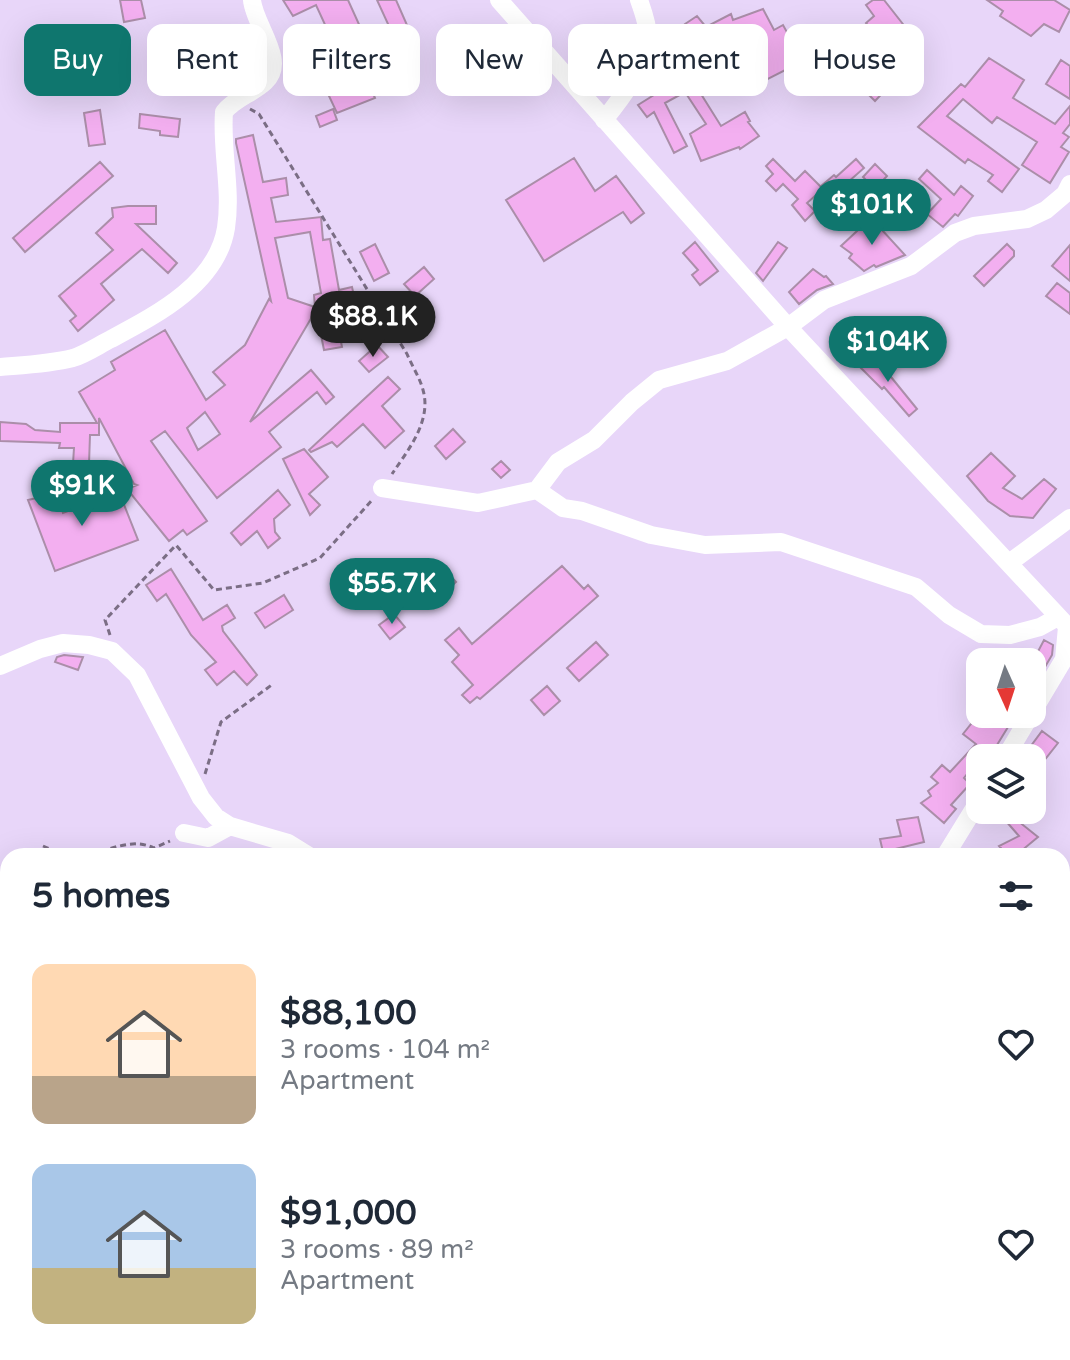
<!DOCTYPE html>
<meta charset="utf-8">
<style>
:root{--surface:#fff;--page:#f6f6f7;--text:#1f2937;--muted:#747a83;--accent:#0f766e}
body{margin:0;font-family:"Varela Round",sans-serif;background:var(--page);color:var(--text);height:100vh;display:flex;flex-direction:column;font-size:30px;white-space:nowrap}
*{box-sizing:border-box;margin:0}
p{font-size:26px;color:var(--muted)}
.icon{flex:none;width:44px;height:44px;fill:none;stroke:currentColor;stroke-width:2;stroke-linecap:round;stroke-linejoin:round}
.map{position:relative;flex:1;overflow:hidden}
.sheet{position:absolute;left:0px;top:848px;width:1070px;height:512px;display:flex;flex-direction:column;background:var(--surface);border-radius:24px 24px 0 0;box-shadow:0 8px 32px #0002}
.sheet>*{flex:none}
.guide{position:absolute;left:24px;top:24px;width:1022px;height:72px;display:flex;gap:16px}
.needle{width:52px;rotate:177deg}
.tools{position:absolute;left:966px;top:648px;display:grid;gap:16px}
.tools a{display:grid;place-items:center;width:80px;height:80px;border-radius:16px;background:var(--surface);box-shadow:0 8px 32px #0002;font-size:40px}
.price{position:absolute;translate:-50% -68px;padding:0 18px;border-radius:28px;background:var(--accent);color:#fff;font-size:26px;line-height:52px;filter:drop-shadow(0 2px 4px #0008)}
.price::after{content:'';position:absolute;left:50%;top:48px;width:24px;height:18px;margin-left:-12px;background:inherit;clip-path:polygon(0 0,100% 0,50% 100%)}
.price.active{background:#222;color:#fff}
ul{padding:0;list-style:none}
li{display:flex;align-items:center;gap:24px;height:200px;padding:0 32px}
li span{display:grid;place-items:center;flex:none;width:224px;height:160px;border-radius:16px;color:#555}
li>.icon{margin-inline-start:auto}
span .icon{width:96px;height:96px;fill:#fffc;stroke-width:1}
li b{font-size:34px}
h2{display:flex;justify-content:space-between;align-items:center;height:96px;padding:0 32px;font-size:34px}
.pill{padding:0 28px;border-radius:16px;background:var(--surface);box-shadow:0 8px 32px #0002;font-size:28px;line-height:72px}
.pill.active{background:var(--accent);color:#fff}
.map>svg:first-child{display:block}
</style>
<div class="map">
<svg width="1070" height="1360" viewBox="0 0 1070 1360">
<rect width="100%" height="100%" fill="#e8d6f9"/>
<!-- building -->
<path fill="#f3aff0" stroke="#ab8ea9" stroke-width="2" fill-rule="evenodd" d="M120 0H141L145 18 124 22Z
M283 0H348L381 73 367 79 375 98 337 113 321 79 345 68 316 5 293 16Z
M377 0H396L414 41 399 48Z
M873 0H884L906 28 896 35 903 42 876 68 891 84 875 101 851 77 857 71 852 66 863 56 867 59 883 44 866 23 874 16 866 5Z
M987 0H1054L1070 10 1059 32 1044 24 1031 36 1000 16 1003 11Z
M763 9 774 30 783 25 803 61 738 94 725 68 696 86 721 126 745 112 750 121 748 122 759 136 740 149 739 147 701 161 690 134 706 124 685 92 665 103 687 146 674 153 654 112 647 117 638 105 678 80 670 64 698 49 685 24 697 16 706 27 731 14 733 20Z
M611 31 616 47 586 59 579 38Z
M989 58 1024 80 1013 98 1055 124 1070 106V124L1063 133 1069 137 1061 147 1069 152 1050 183 1022 165 1037 142 997 117 992 123 963 99 947 116 1019 169 1002 192 988 181 993 175 968 159 965 163 918 127 961 84 965 87Z
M1061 60 1070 66V99L1046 84Z
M333 109 337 120 320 127 316 116Z
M100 110 105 144 89 146 84 113Z
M140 114 180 119 178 137 160 135V131L139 128Z
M253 135 263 182 286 178 288 195 271 198 276 222 321 217 323 240 330 239 339 290 352 287 356 305 371 302 374 319 338 326 342 347 324 350 316 310 250 422 311 370 334 397 326 404 317 392 269 432 281 447 217 498 165 431 151 441 207 521 187 535 183 530 169 541 127 489 137 485 134 484 99 418V435H90L89 464 99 465 100 482 72 479 74 448H59L60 443 0 441V422L26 424 35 430 60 432V423H97L79 392 115 370 111 362 165 330 206 400 225 385 213 372 245 345 269 299 271 301 236 143V139ZM310 232 321 293 314 295 315 307 288 298 275 238ZM205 412 220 434 198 450 187 428Z
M574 158 595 191 616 176 644 213 631 223 623 212 544 261 506 200Z
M773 159 795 181 805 171 823 189 807 203 815 211 805 221 792 205 798 199 783 184 776 191 766 181 773 174 766 166Z
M856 159 864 168 831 197 821 186 834 175 836 177Z
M100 162 113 176 25 252 13 238Z
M875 164 887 176 875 189 863 177Z
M927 170 954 195 961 186 973 196 958 216 955 214 943 227 927 214 941 199 919 179Z
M128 206H156V224H136L177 263 168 273 142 249 101 284 114 300 78 331 70 321 76 316 59 296 113 250 96 233 113 217 112 208Z
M871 218 905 255 876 267 874 265 864 271 849 258 852 254 841 246Z
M695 242 718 271 700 285 692 275 698 270 683 253Z
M778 242 787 248 763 281 756 273Z
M375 244 389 273 374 281 360 252Z
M1007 244 1014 251V256L984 286 974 276Z
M1070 245V281L1052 266Z
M424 267 434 279 415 296 404 284Z
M813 269 824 277 826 276 833 284 817 290 799 304 789 292Z
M1057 283 1070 293V314L1046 296Z
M377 345 388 357 369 372 359 361Z
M874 356 917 409 909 416 884 387 882 389 861 368Z
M388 377 400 389 382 406 404 431 385 448 363 424 337 447 332 442 311 452 309 450Z
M453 429 465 442 446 459 435 446Z
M304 449 328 477 309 494 320 505 310 515 283 459Z
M991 453 1015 476 1003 488 1022 499 1044 479 1056 489 1033 518 1010 516 988 501 967 476Z
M501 461 510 470 501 478 492 469Z
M278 490 290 505 274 519 275 532 280 538 268 548 257 531 241 545 231 533Z
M119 492 138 540 55 571 28 500 58 493 63 513Z
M441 566 456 582 441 595 427 579Z
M562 566 584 589 588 585 598 596 480 699 477 697 470 703 462 695 473 685 452 662 459 655 445 640 459 628 472 644Z
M171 569 203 620 227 605 235 618 222 626 223 631 257 675 247 685 234 671 217 685 205 670 216 662 191 635 166 594 157 601 146 585Z
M357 580 364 595 349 603 341 588Z
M284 595 293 610 265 628 255 613Z
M394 614 405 627 390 639 379 625Z
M1044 640 1053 645 1052 655 1032 689V663Z
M596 642 608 655 579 681 567 668Z
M64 655 83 657 78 670 55 662 57 657Z
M547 686 560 701 544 715 531 700Z
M979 714H1016L989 758H980L964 778 970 784 951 805 956 809 944 823 921 803 931 796 928 791 938 783 931 777 942 765 950 772 976 744 963 734Z
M1042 731 1058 743 1032 776V758H1022Z
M1000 810H1016L1022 817 1018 821 1038 837 1015 856H1008L999 846 1019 836 998 812Z
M918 817 924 842 883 852 880 839 901 836 897 820Z"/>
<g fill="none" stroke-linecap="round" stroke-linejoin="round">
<!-- path -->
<path stroke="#7b6e85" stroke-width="3" stroke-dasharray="6 4" stroke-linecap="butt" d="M250 109 259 114 407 354C412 366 420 378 423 390 432 421 408 450 392 474
M110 635 105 620 176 545 214 590 263 583 320 558 373 499
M205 774 221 722 273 684
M43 846C56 852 71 858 86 855 110 851 130 837 154 848L170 841"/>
<!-- minor -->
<path stroke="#fff" stroke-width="18" d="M499 0 788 327 1070 629
M604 120C620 100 649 63 648 37 648 25 643 11 639 0
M0 367C24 365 49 364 73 358 86 354 99 345 111 339 156 315 217 284 226 228 232 189 221 150 224 112 235 98 252 94 265 82 288 61 254 25 252 0
M382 488 478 503 537 490 563 508 582 511 651 535 705 545 781 542 916 587 949 615 981 634 1010 635 1040 627 1058 617
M537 490 558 462 594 440 632 402 659 380 727 361 788 327 824 300 911 266 955 233 974 226 1027 219 1046 210 1065 194 1070 184
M1009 563 1070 518
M0 666 40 649 63 643 89 645 112 651 137 675 201 798 216 817 230 826 288 843 309 856
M1005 758 1064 659 1067 627
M184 833 208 838 230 826
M945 856 980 799
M1062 963 1070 955"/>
<!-- highway -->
<path stroke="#fff" stroke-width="26" d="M1062 1094 1070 1091
M442 1360 460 1352"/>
</g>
</svg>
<div class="tools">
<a><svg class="needle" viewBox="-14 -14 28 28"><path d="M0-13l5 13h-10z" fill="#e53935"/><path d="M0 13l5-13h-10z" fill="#747a83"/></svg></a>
<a><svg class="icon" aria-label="layers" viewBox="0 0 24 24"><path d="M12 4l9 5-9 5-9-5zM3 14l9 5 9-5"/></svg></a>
</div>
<b class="price" style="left:872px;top:247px">$101K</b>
<b class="price active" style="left:373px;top:359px">$88.1K</b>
<b class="price" style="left:888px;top:384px">$104K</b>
<b class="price" style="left:82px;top:528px">$91K</b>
<b class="price" style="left:392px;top:626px">$55.7K</b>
<div class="guide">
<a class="pill active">Buy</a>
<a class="pill">Rent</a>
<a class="pill">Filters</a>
<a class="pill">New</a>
<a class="pill">Apartment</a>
<a class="pill">House</a>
</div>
<section class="sheet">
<h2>5 homes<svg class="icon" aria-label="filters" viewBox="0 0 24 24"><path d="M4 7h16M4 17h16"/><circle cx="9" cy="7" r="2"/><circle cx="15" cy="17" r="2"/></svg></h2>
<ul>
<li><span style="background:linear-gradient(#ffd9b3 70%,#b9a48a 0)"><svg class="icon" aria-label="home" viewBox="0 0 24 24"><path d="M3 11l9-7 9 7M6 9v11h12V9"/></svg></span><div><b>$88,100</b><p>3 rooms · 104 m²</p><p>Apartment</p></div><svg class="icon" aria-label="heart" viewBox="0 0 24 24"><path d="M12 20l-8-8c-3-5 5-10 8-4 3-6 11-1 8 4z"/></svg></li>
<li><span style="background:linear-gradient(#a9c7e8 65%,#c2b280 0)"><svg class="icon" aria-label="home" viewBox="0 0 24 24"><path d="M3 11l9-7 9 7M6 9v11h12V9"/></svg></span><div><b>$91,000</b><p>3 rooms · 89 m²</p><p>Apartment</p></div><svg class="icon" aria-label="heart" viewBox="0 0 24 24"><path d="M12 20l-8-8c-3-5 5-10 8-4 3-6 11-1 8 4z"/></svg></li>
</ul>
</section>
</div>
